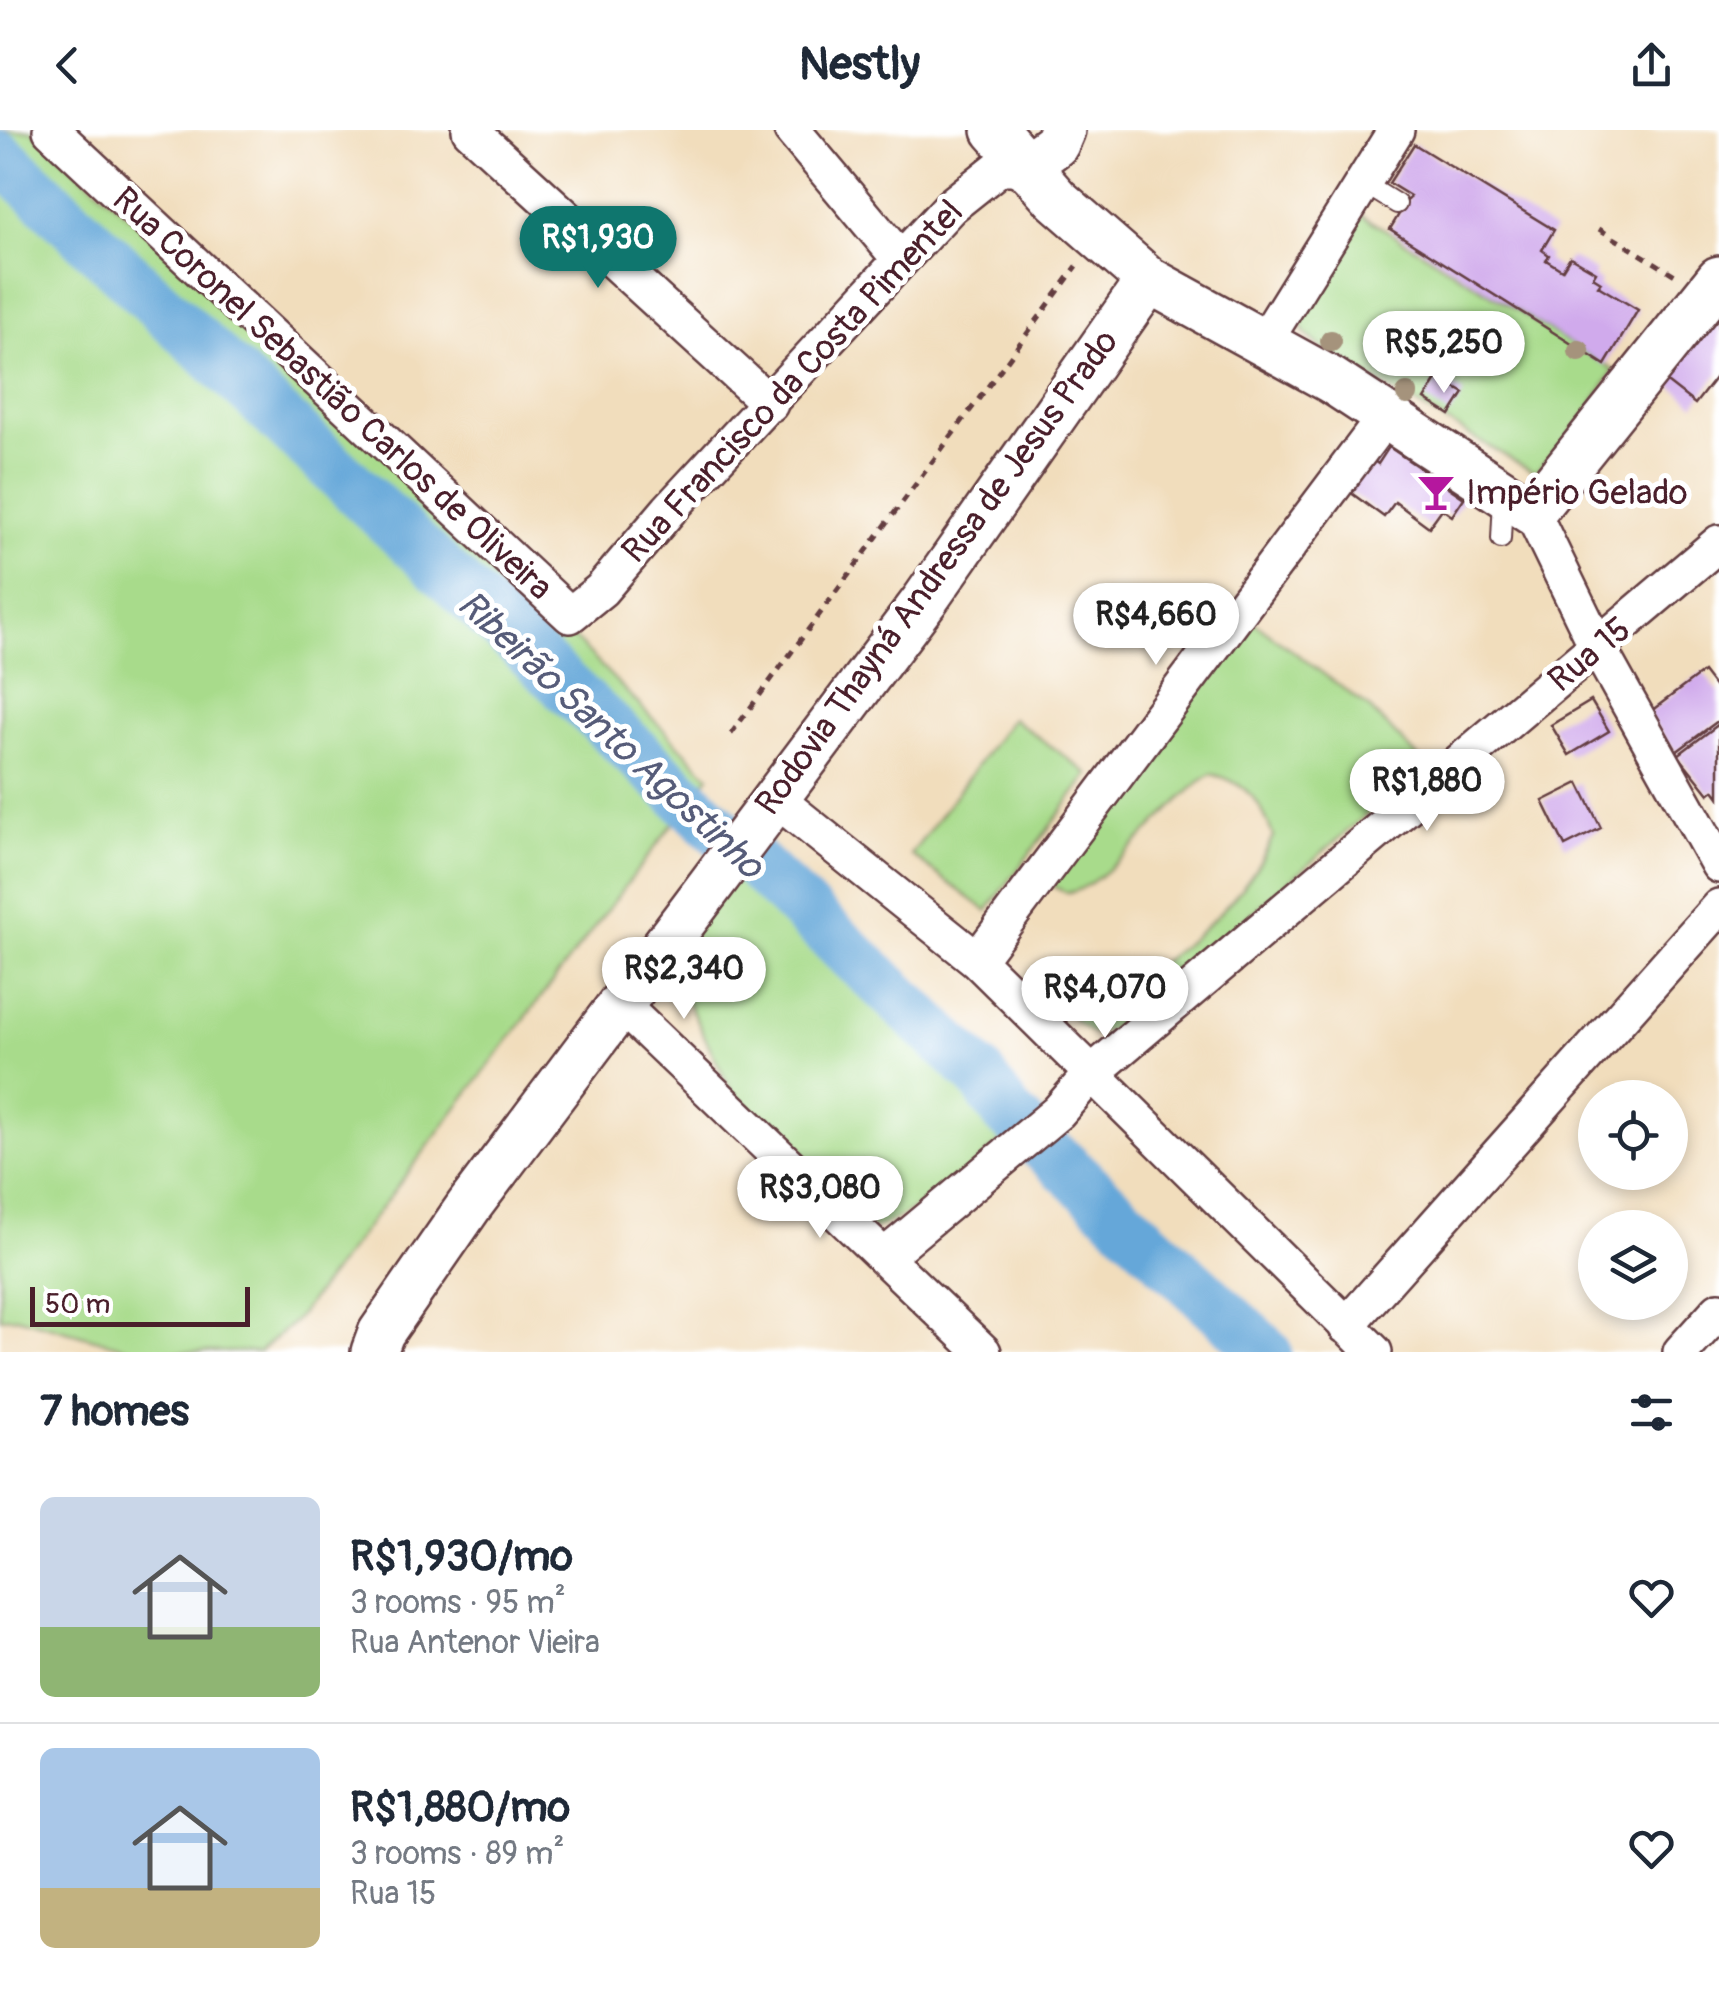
<!DOCTYPE html>
<meta charset="utf-8">
<style>
:root{--surface:#fff;--page:#f6f6f7;--text:#1f2937;--muted:#747a83;--line:#e0e1e3;--accent:#0f766e}
body{margin:0;font-family:Pangolin,sans-serif;background:var(--page);color:var(--text);height:100vh;display:flex;flex-direction:column;font-size:38px;white-space:nowrap}
*{box-sizing:border-box;margin:0}
p{font-size:32px;color:var(--muted)}
.icon{flex:none;width:55px;height:55px;fill:none;stroke:currentColor;stroke-width:2;stroke-linecap:round;stroke-linejoin:round}
.map{position:relative;height:1222px;overflow:hidden}
.panel{display:flex;flex-direction:column;background:var(--surface);flex:1}
.panel>*{flex:none}
.tools{position:absolute;left:1578px;top:950px;display:grid;gap:20px}
.tools a{display:grid;place-items:center;width:110px;height:110px;border-radius:50%;background:var(--surface);box-shadow:0 5px 15px #0003;font-size:50px}
.scale{position:absolute;left:30px;bottom:25px;width:220px;box-sizing:border-box;padding-left:10px;border:5px solid #4a1f2b;border-top:0;font-size:28px;line-height:35px;white-space:nowrap;color:#4a1f2b;-webkit-text-stroke:8px #fff;paint-order:stroke}
.price{position:absolute;translate:-50% -85px;padding:0 22px;border-radius:35px;background:#fff;color:#222;font-size:32px;line-height:65px;filter:drop-shadow(0 2px 5px #0008)}
.price::after{content:'';position:absolute;left:50%;top:60px;width:30px;height:22px;margin-left:-15px;background:inherit;clip-path:polygon(0 0,100% 0,50% 100%)}
.price.selected{background:var(--accent);color:#fff}
ul{padding:0;list-style:none}
li{display:flex;align-items:center;gap:30px;height:250px;padding:0 40px}
li+li{border-top:2px solid var(--line)}
li span{display:grid;place-items:center;flex:none;width:280px;height:200px;border-radius:15px;color:#555}
li>.icon{margin-inline-start:auto}
span .icon{width:120px;height:120px;fill:#fffc;stroke-width:1}
li b{font-size:42px}
h2{display:flex;justify-content:space-between;align-items:center;height:120px;padding:0 40px;font-size:42px}
header{display:flex;justify-content:space-between;align-items:center;height:130px;padding:0 40px;background:var(--surface);font-size:45px;font-weight:700}
.map>svg:first-child{display:block}
</style>
<header><svg class="icon" aria-label="back" viewBox="0 0 24 24"><path d="M15 5l-7 7 7 7"/></svg>Nestly<svg class="icon" aria-label="share" viewBox="0 0 24 24"><path d="M12 15V3M7 8l5-5 5 5M5 13v7h14v-7"/></svg></header>
<div class="map">
<svg width="1719" height="1222" viewBox="0 0 1719 1222">
<rect width="100%" height="100%" fill="#fff"/>
<filter id="ink" filterUnits="userSpaceOnUse"><feTurbulence type="fractalNoise" baseFrequency=".01" numOctaves="2"/><feDisplacementMap in="SourceGraphic" scale="20" xChannelSelector="R" yChannelSelector="G"/><feConvolveMatrix kernelMatrix="1 2 1 2 8 2 1 2 1" color-interpolation-filters="sRGB"/></filter>
<filter id="wash" filterUnits="userSpaceOnUse"><feTurbulence type="fractalNoise" baseFrequency=".0048" numOctaves="4" result="noise"/><feDisplacementMap in="SourceGraphic" scale="40" xChannelSelector="R" yChannelSelector="G"/><feGaussianBlur stdDeviation="2.25" result="paint"/><feColorMatrix in="noise" values="0 0 0 0 0 0 0 0 0 0 0 0 0 0 0 0 0 1.4 0 .05"/><feComposite in="paint" operator="in"/></filter>
<g filter="url(#wash)">
<rect width="100%" height="100%" fill="#f1ddbc"/>
<!-- green -->
<path fill="#a8db8b" stroke="#797d5b" stroke-width="2.5" d="M0 0H32L382 312 709 646 296 1190 259 1222H142L16 1187 0 1188Z
M1355 81 1614 240 1584 288 1538 340 1532 341 1330 225 1305 203 1296 180Z
M1239 481 1368 577 1425 634 1143 877 1111 899 1091 903 1072 888C1145 848 1241 786 1273 706 1262 673 1247 652 1211 644 1176 665 1097 766 1067 762 1058 761 1047 752 1039 748Z
M1012 588 1089 644 987 781 911 725Z
M746 726 979 944 1019 993C980 1034 927 1077 874 1099L732 963 679 854 674 827Z"/>
<g fill="none" stroke-linecap="round" stroke-linejoin="round">
<!-- river -->
<path stroke="#65a7d9" stroke-width="52" d="M0 26 979 944 1008 984 1266 1222"/>
</g>
<g id="blocks">
<!-- building -->
<path fill="#d0aaec" d="M1414 14 1554 100 1542 120 1549 125 1546 130 1562 140 1570 127 1596 142 1593 147 1601 152 1598 156 1638 180 1605 235 1390 99 1410 66 1389 53Z
M1719 178V243L1695 274 1663 249Z
M1438 248 1464 263 1450 285 1425 269Z
M1389 317 1464 368 1452 386 1442 379 1429 397 1395 372 1384 387 1347 360 1370 328 1378 334Z
M1703 542 1719 563V590L1676 622 1647 584Z
M1591 571 1609 601 1569 625 1551 595Z
M1719 594V667L1714 660 1709 664 1678 625Z
M1579 653 1601 698 1565 716 1543 671Z"/>
</g>
</g>
<g filter="url(#ink)">
<use href="#blocks" fill-opacity="0" stroke="#633c41" stroke-width="2.5"/>
<g fill="none" stroke-linecap="round" stroke-linejoin="round">
<!-- service casing -->
<g stroke="#633c41" stroke-width="22">
<path id="service" d="M1363 53 1397 74
M1501 409 1503 368"/>
</g>
<!-- minor casing -->
<g stroke="#633c41" stroke-width="40">
<path id="minor" d="M51 0 570 485 601 460 669 380 951 76 1000 37H1025
M470 0 770 274
M792 0 900 129
M1264 212 1396 0
M1532 382 1598 518 1719 735
M776 669 977 830 1374 1222
M977 830 1386 286
M622 876 983 1222
M884 1127 1058 982 1092 943 1719 413
M1346 1196 1719 777
M1681 1222 1719 1180"/>
</g>
<!-- tertiary casing -->
<g stroke="#633c41" stroke-width="50">
<path id="tertiary" d="M995 0 1056 69 1149 150 1331 250 1532 382 1719 149
M1025 37 1056 14 1062 0
M374 1222 381 1203 469 1076 925 470 1149 150"/>
</g>
<!-- path -->
<path stroke="#633c41" stroke-width="5" stroke-dasharray="8 8" stroke-linecap="butt" d="M1599 99 1675 145
M731 604 1077 136"/>
<!-- service -->
<use href="#service" stroke="#fff" stroke-width="18"/>
<!-- minor -->
<use href="#minor" stroke="#fff" stroke-width="35"/>
<!-- tertiary -->
<use href="#tertiary" stroke="#fff" stroke-width="45"/>
</g>
<!-- trees -->
<g fill="#a5937c">
<circle cx="1331" cy="211" r="11"/>
<circle cx="1579" cy="221" r="11"/>
<circle cx="1407" cy="264" r="11"/>
</g>
</g>
<!-- icons -->
<defs>
<g id="bar-bare" transform="scale(3)"><path d="M-6-5H6L.8 .8V4.5H3.5V6h-7V4.5H-.8V.8Z" fill="#b5179e" stroke="#fff" stroke-width="2.5" paint-order="stroke"/></g>
</defs>
<g fill-rule="evenodd">
<use href="#bar-bare" x="1436" y="362"/>
</g>
<g text-anchor="middle" stroke-width="10" stroke-linejoin="round" paint-order="stroke">
<!-- street labels -->
<g font-size="35" fill="#4a1f2b" stroke="#fff">
<text transform="translate(792 251) rotate(-47)" y="12">Rua Francisco da Costa Pimentel</text>
<text transform="translate(333 263) rotate(43)" y="12">Rua Coronel Sebastião Carlos de Oliveira</text>
<text transform="translate(936 442) rotate(-54)" y="12">Rodovia Thayná Andressa de Jesus Prado</text>
<text transform="translate(1589 524) rotate(-40)" y="12">Rua 15</text>
</g>
<!-- poi labels -->
<g font-size="35" fill="#4a1f2b" stroke="#fff" text-anchor="start">
<text x="1466" y="374">Império Gelado</text>
</g>
<!-- water labels -->
<g font-size="38" font-style="italic" fill="#565c79" stroke="#fff">
<text transform="translate(611 604) rotate(43)" y="13">Ribeirão Santo Agostinho</text>
</g>
</g>
</svg>
<div class="tools">
<a><svg class="icon" aria-label="locate" viewBox="0 0 24 24"><circle cx="12" cy="12" r="6"/><path d="M12 2v4M12 18v4M2 12h4M18 12h4"/></svg></a>
<a><svg class="icon" aria-label="layers" viewBox="0 0 24 24"><path d="M12 4l9 5-9 5-9-5zM3 14l9 5 9-5"/></svg></a>
</div>
<div class="scale">50 m</div>
<b class="price selected" style="left:598px;top:161px">R$1,930</b>
<b class="price" style="left:1444px;top:266px">R$5,250</b>
<b class="price" style="left:1156px;top:538px">R$4,660</b>
<b class="price" style="left:1427px;top:704px">R$1,880</b>
<b class="price" style="left:684px;top:892px">R$2,340</b>
<b class="price" style="left:1105px;top:911px">R$4,070</b>
<b class="price" style="left:820px;top:1111px">R$3,080</b>
</div>
<section class="panel">
<h2>7 homes<svg class="icon" aria-label="filters" viewBox="0 0 24 24"><path d="M4 7h16M4 17h16"/><circle cx="9" cy="7" r="2"/><circle cx="15" cy="17" r="2"/></svg></h2>
<ul>
<li><span style="background:linear-gradient(#c9d6e8 65%,#8fb573 0)"><svg class="icon" aria-label="home" viewBox="0 0 24 24"><path d="M3 11l9-7 9 7M6 9v11h12V9"/></svg></span><div><b>R$1,930/mo</b><p>3 rooms · 95 m²</p><p>Rua Antenor Vieira</p></div><svg class="icon" aria-label="heart" viewBox="0 0 24 24"><path d="M12 20l-8-8c-3-5 5-10 8-4 3-6 11-1 8 4z"/></svg></li>
<li><span style="background:linear-gradient(#a9c7e8 70%,#c2b280 0)"><svg class="icon" aria-label="home" viewBox="0 0 24 24"><path d="M3 11l9-7 9 7M6 9v11h12V9"/></svg></span><div><b>R$1,880/mo</b><p>3 rooms · 89 m²</p><p>Rua 15</p></div><svg class="icon" aria-label="heart" viewBox="0 0 24 24"><path d="M12 20l-8-8c-3-5 5-10 8-4 3-6 11-1 8 4z"/></svg></li>
</ul>
</section>
